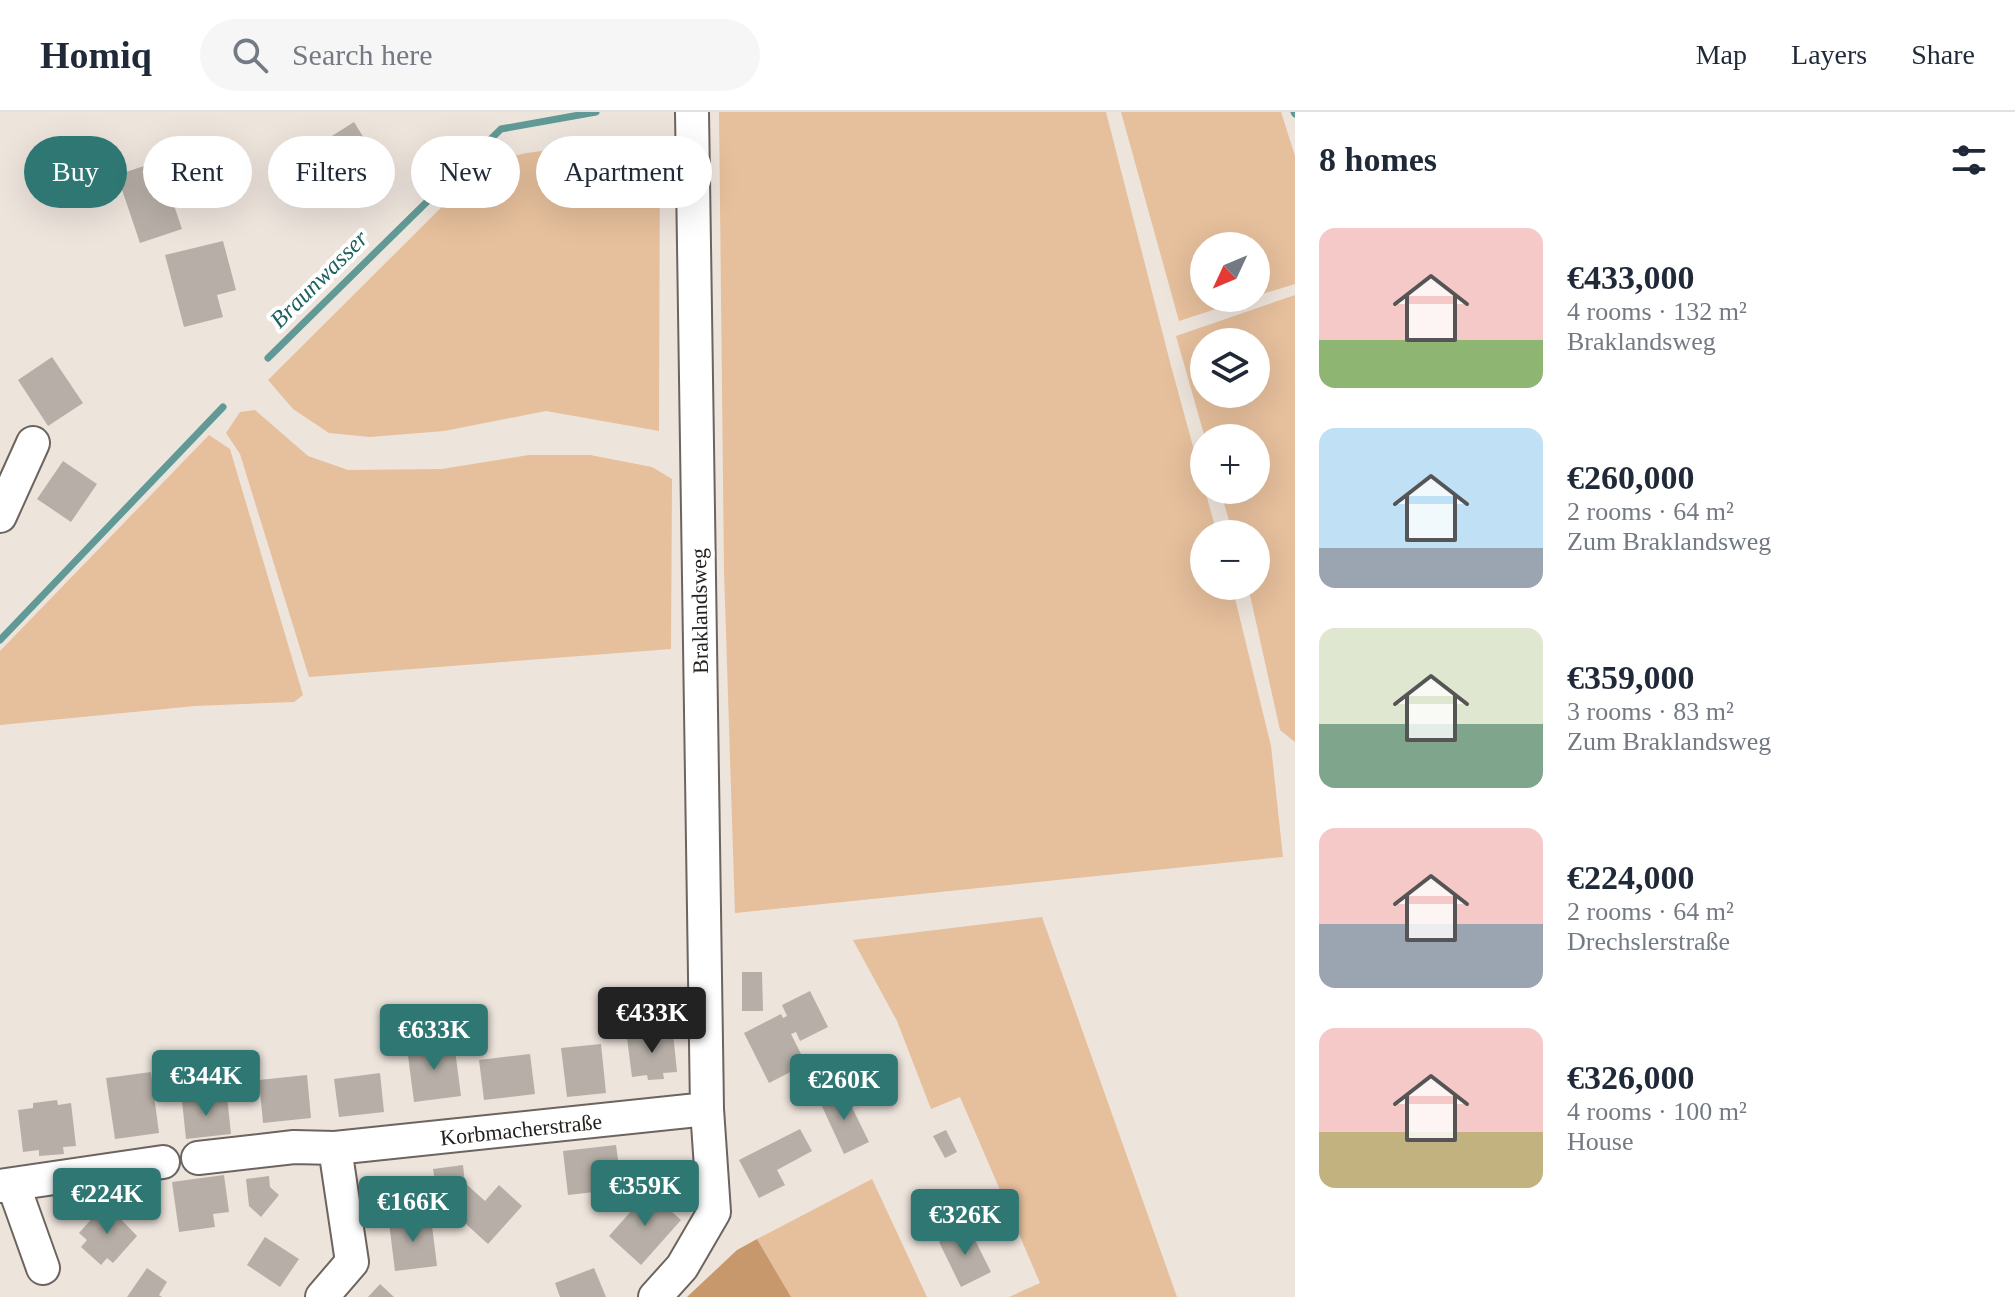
<!DOCTYPE html>
<meta charset="utf-8">
<style>
:root{--surface:#fff;--page:#f6f6f7;--text:#1f2937;--muted:#747a83;--line:#e0e1e3;--accent:#2e7773}
body{margin:0;font-family:"Times New Roman",serif;background:var(--page);color:var(--text);height:100vh;display:flex;flex-direction:column;font-size:30px;white-space:nowrap}
*{box-sizing:border-box;margin:0}
p{font-size:26px;color:var(--muted)}
.icon{flex:none;width:44px;height:44px;fill:none;stroke:currentColor;stroke-width:2;stroke-linecap:round;stroke-linejoin:round}
.map{position:relative;flex:1;overflow:hidden}
.panel{display:flex;flex-direction:column;background:var(--surface);width:720px}
.panel>*{flex:none}
.banner{position:absolute;left:24px;top:24px;width:760px;height:72px;display:flex;gap:16px}
.needle{width:52px;rotate:226deg}
.buttons{position:absolute;left:1190px;top:120px;display:grid;gap:16px}
.buttons a{display:grid;place-items:center;width:80px;height:80px;border-radius:50%;background:var(--surface);box-shadow:0 8px 32px #0002;font-size:40px}
.price{position:absolute;translate:-50% -68px;padding:0 18px;border-radius:8px;background:var(--accent);color:#fff;font-size:26px;line-height:52px;filter:drop-shadow(0 2px 4px #0008)}
.price::after{content:'';position:absolute;left:50%;top:48px;width:24px;height:18px;margin-left:-12px;background:inherit;clip-path:polygon(0 0,100% 0,50% 100%)}
.price.on{background:#222;color:#fff}
ul{padding:0;list-style:none}
li{display:flex;align-items:center;gap:24px;height:200px;padding:0 24px}
li span{display:grid;place-items:center;flex:none;width:224px;height:160px;border-radius:16px;color:#555}
li>.icon{margin-inline-start:auto}
span .icon{width:96px;height:96px;fill:#fffc;stroke-width:1}
li b{font-size:34px}
h2{display:flex;justify-content:space-between;align-items:center;height:96px;padding:0 24px;font-size:34px}
.chip{padding:0 28px;border-radius:36px;background:var(--surface);box-shadow:0 8px 32px #0002;font-size:28px;line-height:72px}
.chip.on{background:var(--accent);color:#fff}
header{display:flex;align-items:center;gap:48px;box-sizing:border-box;height:112px;padding:0 40px;background:var(--surface);border-bottom:2px solid var(--line)}
header strong{font-size:38px}
nav{display:flex;gap:44px;margin-inline-start:auto;font-size:28px}
.search{width:560px;height:72px;background:var(--page);display:flex;align-items:center;gap:20px;box-sizing:border-box;padding:0 28px;border-radius:44px;color:var(--muted);font-size:30px}
main{display:flex;flex:1;min-height:0}
.map>svg:first-child{display:block}
</style>
<header>
<strong>Homiq</strong>
<div class="search"><svg class="icon" aria-label="search" viewBox="0 0 24 24"><circle cx="10" cy="10" r="6"/><path d="M15 15l6 6"/></svg>Search here</div>
<nav><a>Map</a><a>Layers</a><a>Share</a></nav>
</header>
<main>
<div class="map">
<svg width="1295" height="1185" viewBox="0 0 1295 1185">
<rect width="100%" height="100%" fill="#ede4dc"/>
<!-- green -->
<path fill="#e6bf9c" fill-rule="evenodd" d="M719 0H1106L1171 254 1217 422H1204V474H1232L1271 634 1283 745 735 801 724 459Z
M1121 0H1281L1295 44V172L1256 184V134H1204V186H1250L1179 209Z
M660 24 659 319 546 299 444 319 370 325 329 321 293 297 268 268 486 51 526 41Z
M1295 183V630L1280 618 1248 474H1256V422H1233L1220 378H1256V326H1205L1176 224ZM1204 230H1256V282H1204Z
M255 298 308 344 348 358 442 357 529 343H590L652 355 672 367 671 537 309 565 240 342 226 321 240 300Z
M209 323 230 337 303 583 294 590 195 594 0 613V539Z
M1042 805 1177 1185H1009L1040 1171 960 985 931 997 897 909 853 828Z
M872 1067 927 1185H791L757 1127Z"/>
<!-- forest -->
<path fill="#c7986c" d="M757 1127 791 1185H687L737 1138Z"/>
<g fill="none" stroke-linecap="round" stroke-linejoin="round">
<!-- stream -->
<path stroke="#609995" stroke-width="7" d="M1294 0 1295 2
M268 246 501 17 596 0
M0 528 223 295"/>
</g>
<!-- building -->
<path fill="#b7afa7" d="M354 10 388 65 359 84 324 29Z
M159 49 182 117 140 131 117 63Z
M223 129 236 178 217 183 223 205 184 215 165 143Z
M52 245 83 291 48 314 18 268Z
M63 349 97 372 71 410 37 387Z
M742 860H762L763 899H742Z
M810 879 828 915 800 929 796 920 791 922 806 952 769 971 744 921 781 902 783 906 787 904 782 893Z
M658 921H673L677 960 663 961 664 967 648 968 647 963 632 965 627 926Z
M454 930 461 984 414 990 407 936Z
M601 932 606 981 567 985 561 936Z
M530 942 535 982 484 988 479 948Z
M151 960 159 1021 115 1027 106 966Z
M380 961 384 1000 339 1005 334 967Z
M307 963 311 1006 263 1011 259 968Z
M844 979 869 1030 844 1042 820 990Z
M227 984 231 1022 186 1027 182 989Z
M57 988 58 993 71 991 76 1034 63 1035 64 1042 39 1044V1038L23 1040 18 998 33 996V991Z
M800 1017 812 1039 777 1058 785 1073 759 1086 739 1048Z
M946 1018 957 1040 945 1046 933 1024Z
M616 1033 622 1077 568 1083 563 1039Z
M463 1053 465 1071 485 1089 499 1073 522 1094 488 1132 445 1093 452 1085 438 1087 433 1057Z
M224 1063 229 1100 213 1102 215 1115 179 1120 172 1070Z
M269 1064 270 1075 279 1083 261 1105 249 1094 246 1067Z
M649 1079 681 1108 641 1153 609 1124Z
M103 1094 111 1101 113 1099 137 1124 113 1151 107 1146 101 1153 81 1135 87 1128 79 1121Z
M431 1106 437 1154 395 1159 389 1111Z
M969 1116 991 1160 961 1175 939 1130Z
M265 1125 299 1147 280 1175 247 1153Z
M147 1156 167 1170 159 1183 162 1185H127Z
M594 1156 606 1185H560L555 1171Z
M380 1172 394 1185H368Z"/>
<g fill="none" stroke-linecap="round" stroke-linejoin="round">
<!-- minor casing -->
<g stroke="#6c645e" stroke-width="36">
<path id="minor" d="M0 404 33 331
M198 1046 294 1035 335 1036 707 997
M13 1072 43 1156
M0 1074 163 1050
M322 1185 352 1150 335 1036
M655 1185 682 1155 714 1100 707 997 692 0"/>
</g>
<!-- minor -->
<use href="#minor" stroke="#fff" stroke-width="32"/>
</g>
<g text-anchor="middle" stroke-width="8" stroke-linejoin="round" paint-order="stroke">
<!-- street labels -->
<g font-size="22" fill="#24211e" stroke="#fff">
<text transform="translate(699 499) rotate(-91)" y="8">Braklandsweg</text>
<text transform="translate(521 1017) rotate(-6)" y="8">Korbmacherstraße</text>
</g>
<!-- water labels -->
<g font-size="24" font-style="italic" fill="#1c615e" stroke="#fff">
<text transform="translate(319 167) rotate(-45)" y="8">Braunwasser</text>
</g>
</g>
</svg>
<div class="buttons">
<a><svg class="needle" viewBox="-14 -14 28 28"><path d="M0-13l5 13h-10z" fill="#e53935"/><path d="M0 13l5-13h-10z" fill="#747a83"/></svg></a>
<a><svg class="icon" aria-label="layers" viewBox="0 0 24 24"><path d="M12 4l9 5-9 5-9-5zM3 14l9 5 9-5"/></svg></a>
<a>+</a>
<a>−</a>
</div>
<b class="price on" style="left:652px;top:943px">€433K</b>
<b class="price" style="left:434px;top:960px">€633K</b>
<b class="price" style="left:206px;top:1006px">€344K</b>
<b class="price" style="left:844px;top:1010px">€260K</b>
<b class="price" style="left:645px;top:1116px">€359K</b>
<b class="price" style="left:107px;top:1124px">€224K</b>
<b class="price" style="left:413px;top:1132px">€166K</b>
<b class="price" style="left:965px;top:1145px">€326K</b>
<div class="banner">
<a class="chip on">Buy</a>
<a class="chip">Rent</a>
<a class="chip">Filters</a>
<a class="chip">New</a>
<a class="chip">Apartment</a>
</div>
</div>
<section class="panel">
<h2>8 homes<svg class="icon" aria-label="filters" viewBox="0 0 24 24"><path d="M4 7h16M4 17h16"/><circle cx="9" cy="7" r="2"/><circle cx="15" cy="17" r="2"/></svg></h2>
<ul>
<li><span style="background:linear-gradient(#f6c9c9 70%,#8fb573 0)"><svg class="icon" aria-label="home" viewBox="0 0 24 24"><path d="M3 11l9-7 9 7M6 9v11h12V9"/></svg></span><div><b>€433,000</b><p>4 rooms · 132 m²</p><p>Braklandsweg</p></div></li>
<li><span style="background:linear-gradient(#bfe0f5 75%,#9aa5b1 0)"><svg class="icon" aria-label="home" viewBox="0 0 24 24"><path d="M3 11l9-7 9 7M6 9v11h12V9"/></svg></span><div><b>€260,000</b><p>2 rooms · 64 m²</p><p>Zum Braklandsweg</p></div></li>
<li><span style="background:linear-gradient(#dfe7d0 60%,#7fa58c 0)"><svg class="icon" aria-label="home" viewBox="0 0 24 24"><path d="M3 11l9-7 9 7M6 9v11h12V9"/></svg></span><div><b>€359,000</b><p>3 rooms · 83 m²</p><p>Zum Braklandsweg</p></div></li>
<li><span style="background:linear-gradient(#f6c9c9 60%,#9aa5b1 0)"><svg class="icon" aria-label="home" viewBox="0 0 24 24"><path d="M3 11l9-7 9 7M6 9v11h12V9"/></svg></span><div><b>€224,000</b><p>2 rooms · 64 m²</p><p>Drechslerstraße</p></div></li>
<li><span style="background:linear-gradient(#f6c9c9 65%,#c2b280 0)"><svg class="icon" aria-label="home" viewBox="0 0 24 24"><path d="M3 11l9-7 9 7M6 9v11h12V9"/></svg></span><div><b>€326,000</b><p>4 rooms · 100 m²</p><p>House</p></div></li>
</ul>
</section>
</main>
